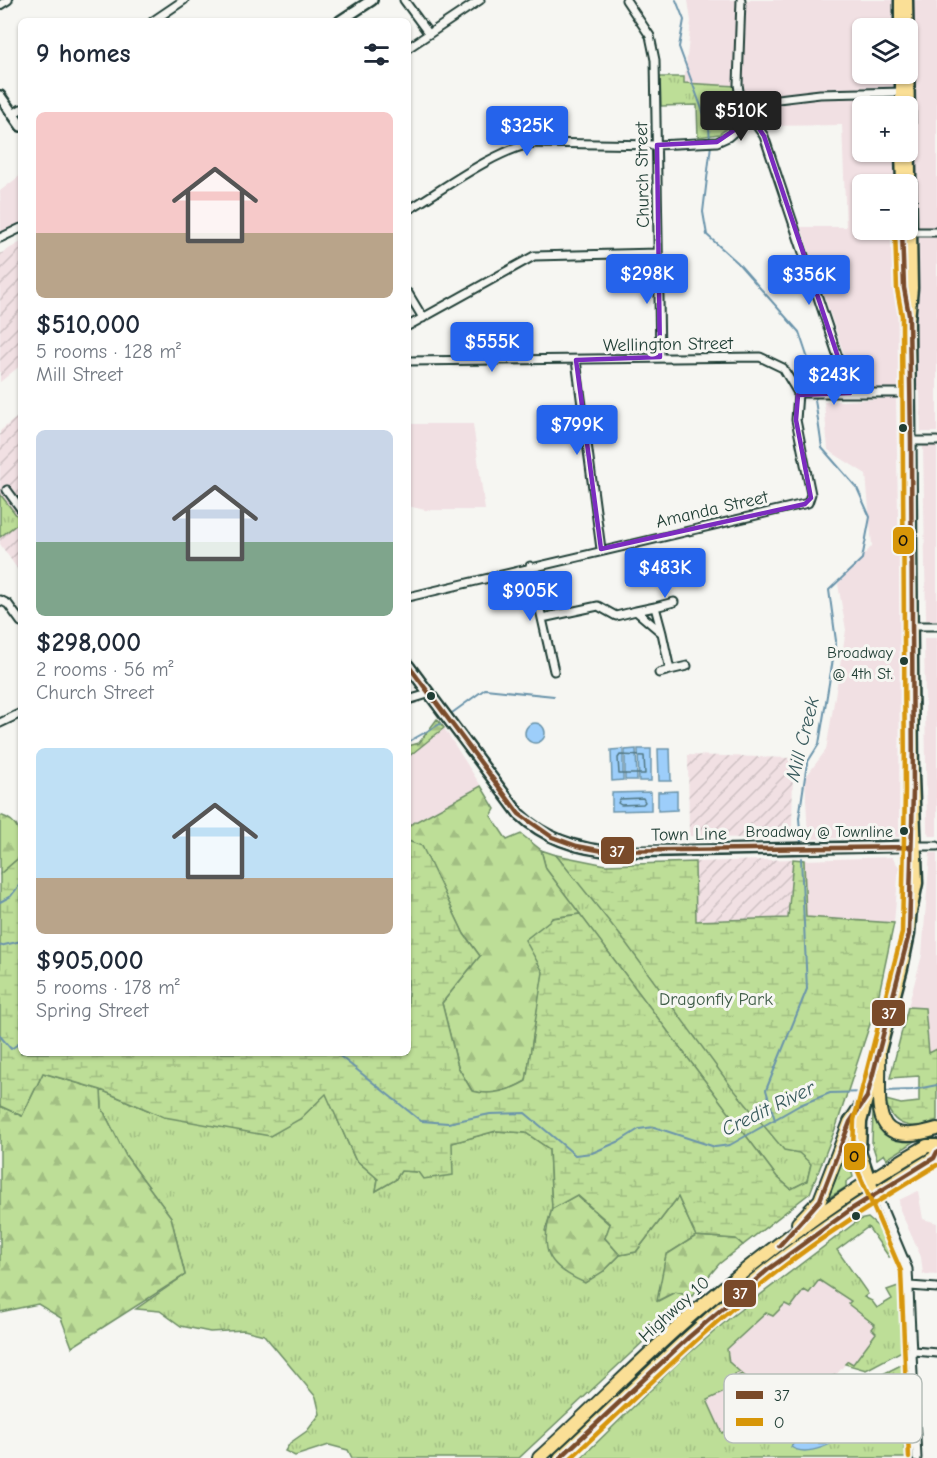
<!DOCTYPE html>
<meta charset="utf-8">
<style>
:root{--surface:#fff;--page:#f2f2f3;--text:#1f2937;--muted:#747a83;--accent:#2563eb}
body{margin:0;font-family:"Comic Neue",sans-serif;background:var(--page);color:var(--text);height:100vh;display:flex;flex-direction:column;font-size:22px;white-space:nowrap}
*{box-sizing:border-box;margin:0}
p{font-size:20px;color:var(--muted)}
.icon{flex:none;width:33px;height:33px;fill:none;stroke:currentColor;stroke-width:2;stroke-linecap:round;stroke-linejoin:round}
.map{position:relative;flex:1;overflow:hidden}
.sheet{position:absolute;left:18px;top:18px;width:393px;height:1038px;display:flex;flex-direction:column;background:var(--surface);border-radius:9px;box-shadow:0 2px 4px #0004}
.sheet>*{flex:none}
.tools{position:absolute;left:852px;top:18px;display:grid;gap:12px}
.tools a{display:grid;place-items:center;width:66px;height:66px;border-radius:9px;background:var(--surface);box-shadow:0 2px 4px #0004;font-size:30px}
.price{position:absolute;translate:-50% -51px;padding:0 14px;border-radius:6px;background:var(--accent);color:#fff;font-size:20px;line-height:39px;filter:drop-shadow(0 2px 3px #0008)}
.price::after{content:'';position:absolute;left:50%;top:36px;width:18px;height:14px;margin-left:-9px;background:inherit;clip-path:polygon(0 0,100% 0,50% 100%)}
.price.selected{background:#222;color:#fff}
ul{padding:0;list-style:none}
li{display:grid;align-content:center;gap:12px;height:318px;padding:0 18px}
li span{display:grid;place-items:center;height:186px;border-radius:9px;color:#555}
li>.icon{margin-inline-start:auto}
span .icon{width:108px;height:108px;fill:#fffc;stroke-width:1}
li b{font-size:26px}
h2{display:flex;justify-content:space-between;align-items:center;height:72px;padding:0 18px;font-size:26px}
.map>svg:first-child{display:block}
</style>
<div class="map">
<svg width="937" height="1458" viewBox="0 0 937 1458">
<defs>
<pattern id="industrial-furrows" width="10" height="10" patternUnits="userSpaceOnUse" patternTransform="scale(1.5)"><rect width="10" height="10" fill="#f1e0e3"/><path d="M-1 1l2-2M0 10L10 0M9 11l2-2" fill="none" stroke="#cec1c3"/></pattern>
<pattern id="grass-tufts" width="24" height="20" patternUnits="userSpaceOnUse" patternTransform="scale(1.5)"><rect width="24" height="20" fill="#bdde97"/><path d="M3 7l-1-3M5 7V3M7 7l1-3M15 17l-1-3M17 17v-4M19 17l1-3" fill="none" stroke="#a2bf83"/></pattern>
<pattern id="forest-firs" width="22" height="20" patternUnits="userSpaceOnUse" patternTransform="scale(1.5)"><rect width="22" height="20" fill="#bdde97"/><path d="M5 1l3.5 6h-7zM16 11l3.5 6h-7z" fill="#a2bf83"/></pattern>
<pattern id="wetland-marsh" width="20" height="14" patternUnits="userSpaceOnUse" patternTransform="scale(1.5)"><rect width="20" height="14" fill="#bdde97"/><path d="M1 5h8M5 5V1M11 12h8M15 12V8" fill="none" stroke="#a2bf83"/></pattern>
</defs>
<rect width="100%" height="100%" fill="#f6f6f2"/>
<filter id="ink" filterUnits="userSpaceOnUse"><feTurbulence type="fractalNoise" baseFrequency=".0167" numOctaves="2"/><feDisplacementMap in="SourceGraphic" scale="12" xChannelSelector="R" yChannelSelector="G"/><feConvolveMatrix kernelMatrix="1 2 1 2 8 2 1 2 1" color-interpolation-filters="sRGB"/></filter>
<g filter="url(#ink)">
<!-- built -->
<path fill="#f1e0e3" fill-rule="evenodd" d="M688 0H937V432H921L920 391 855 387 801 227H846L842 125 767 126 751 101 736 86 684 83 691 21ZM862 28H908V74H862ZM862 106H908V152H862ZM862 184H908V230H862Z
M21 175V222L1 233 0 191Z
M896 398 900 630 899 837 808 839 805 778 826 750 846 630 838 584 872 546 866 474 828 450 824 402Z
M408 424H473L485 510H425L408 506Z
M923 446H937V620H926Z
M924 638H937V836H929L927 831Z
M444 728 481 786 408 826V757Z
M930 853H937V1049L929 1053 925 1008 908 1007 922 955Z
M892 857 899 867 894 923 806 917 804 860Z
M918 1191 923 1219 937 1223V1275L923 1274 921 1257 900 1210 899 1200Z
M819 1280 851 1301 849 1305 875 1325 876 1333 852 1364 848 1361 836 1375 827 1379 829 1384 722 1433 706 1397 715 1359 765 1307 804 1290Z"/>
<!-- industrial -->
<path fill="url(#industrial-furrows)" d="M21 242V365L0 382V254Z
M21 414V521L0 494V431Z
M21 521V574L0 544V537Z
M688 755 793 758 792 840 689 836Z
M793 859 795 918 696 921 695 862Z"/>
<!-- grass -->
<path fill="url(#grass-tufts)" stroke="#6e8e66" stroke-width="1.5" fill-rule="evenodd" d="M660 77H684V83L736 86 742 119 719 134 698 137 697 105 661 106Z
M0 494 21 521 0 537Z
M541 850 556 855 811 1164 807 1181 791 1189 777 1177 546 869Z
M101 1090 164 1117 300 1119 326 1093 355 1159 378 1179 376 1191 395 1180 401 1171 418 1172 452 1143 496 1131 526 1133 549 1149 552 1209 545 1231 604 1271 620 1255 636 1252 678 1197 696 1236 666 1255 658 1301 675 1292 692 1296 519 1458H352L348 1450 329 1445 295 1456 285 1451 290 1443 307 1431 320 1414 316 1397 264 1335 244 1330 210 1332 181 1326 160 1311 136 1309 185 1275 171 1217 126 1156 102 1108Z
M873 1110C883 1130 887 1141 914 1142L887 1159 884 1154 877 1159 872 1144Z
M846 1150 853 1177 846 1182V1187L822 1202 834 1183Z
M868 1218 884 1232 895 1255 893 1257H889L868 1227 837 1250 868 1294 864 1297 872 1301 877 1308 892 1299 887 1290 901 1285 904 1347 900 1352 866 1370 845 1364 848 1361 853 1364 876 1333 872 1329 875 1325 848 1304 851 1301 819 1280 809 1293 804 1290 791 1307 785 1304 773 1316 766 1313 727 1349 729 1362 740 1372 735 1374V1378L742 1374 750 1380 707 1400 722 1433 829 1384 827 1379 836 1375 843 1381 847 1392 905 1363 907 1458H581L677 1364 731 1317 859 1220ZM878 1410 891 1423 856 1435 853 1432 806 1434Z"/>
<!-- forest -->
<path fill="url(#forest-firs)" stroke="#6e8e66" stroke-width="1.5" d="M437 719 444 728 408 757V746L419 743Z
M481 786 495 809 491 816 507 840 521 834 541 850 546 869 580 914 552 918 526 1081C509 1091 491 1096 472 1091L458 1067 442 1003 480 956 464 934 422 847 408 841V826Z
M0 815C22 822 21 836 21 856L0 874Z
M43 1073 101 1090 102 1108 126 1156 171 1217 185 1275 72 1347 61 1318 38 1304 0 1312V1106L22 1116Z
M576 1195 610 1225 605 1238 620 1255 604 1271 585 1283C546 1266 539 1249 552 1209Z
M696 1236 736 1239 743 1245 719 1264 692 1296 675 1292 657 1301 666 1255Z"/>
<!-- wetland -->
<path fill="url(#wetland-marsh)" stroke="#6e8e66" stroke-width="1.5" d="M408 841 422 846 464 934 480 956 442 1003 458 1067 472 1091C491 1096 509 1091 526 1081L543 972 525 940 553 918 580 914 777 1177 791 1189 807 1181 811 1164 799 1153 784 1150 730 1085 620 935 556 855 606 865 695 862 696 921 788 918 793 859 804 860 806 917 894 923 877 1003 837 1124 810 1193 743 1245 736 1239 696 1236 678 1197 636 1252 620 1255 605 1238 610 1224 577 1195 552 1209 549 1149 526 1133 496 1131 452 1143 453 1175 423 1179 418 1172 401 1171 395 1180 376 1191 378 1179 355 1159 326 1094 300 1119 270 1136 164 1117 101 1090 43 1073 22 1116 0 1106V874L21 856V1053H408Z
M908 1007 925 1008 929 1053 937 1049V1120C914 1131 891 1128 886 1100L901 1104 919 1102V1076L890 1078Z"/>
<!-- water -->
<path fill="#9dcefa" stroke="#6b94ab" stroke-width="1.5" d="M525 733a10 10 0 1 1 20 0a10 10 0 1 1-20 0Z
M623 749V780L612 781 611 750Z
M636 749 637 780H625V750Z
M638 749H651V781H639Z
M658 749H670L671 781H659Z
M677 791V810L658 811V792Z
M651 792V810L612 811V793Z
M878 1410 885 1415H889L892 1423 856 1435 849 1433C835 1443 807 1458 791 1447L796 1439 806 1434Z"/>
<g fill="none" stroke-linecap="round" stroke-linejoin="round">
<!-- shore -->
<path stroke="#517783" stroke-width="1.5" d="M620 755 644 756 645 774H619L618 758Z
M643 798 645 802 643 804 621 805 618 803 620 799Z
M830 1432 834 1436 825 1443H807L808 1439Z"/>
<!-- stream -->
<path stroke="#6b94ab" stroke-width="2" d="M676 0 684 20 679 47 709 128 710 140
M711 145 703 212 707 235 737 262 799 332 810 365 822 448 857 488 870 517 862 559 829 590 836 641 819 744 807 763 799 818 801 843
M452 713 485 689 554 696
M408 742 440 724
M0 902 11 896 21 883
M0 946 21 941
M0 1036 11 1049 21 1042
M336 1053 421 1121 448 1123 490 1114 525 1113 575 1155 592 1153 620 1141 639 1129 654 1127 715 1147 730 1145 800 1105 830 1093 867 1092
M884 1091 912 1090 937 1085
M775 1120 766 1090 807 989 801 858"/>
<!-- street casing -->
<g stroke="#1f3d34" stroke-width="11">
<path id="street" d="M404 0 429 34
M626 0 650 36 655 60 660 357
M741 0 738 84 740 98 747 112 764 136 850 393
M0 5 8 0
M153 21 184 0
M408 48 480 0
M13 114 21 109
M408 210C442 190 496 149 535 143L657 145 717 142 728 137 765 105 778 99 820 94 904 92
M908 232H937
M0 238 21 228
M408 293 423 318
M408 326 534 256 658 253
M576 360 601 549
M408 361 760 357 783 368 798 393
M798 393H910
M911 441H937
M7 490 21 509
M530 566 554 671
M408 597 808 503 811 494 796 420 798 393
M0 600 8 604 21 622
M655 607 674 602
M636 611 655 607 662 633
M542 618 598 606 616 616 636 611 662 633 670 670 659 673
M912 626H937
M670 670 687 666
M408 700 428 694
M0 723 21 713
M916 846H937
M876 1193 908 1269 917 1458
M910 1286 937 1288
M914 1351 937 1353"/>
</g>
<!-- secondary casing -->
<g stroke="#1f3d34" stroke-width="14">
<path id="secondary" d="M340 21 372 0
M0 96 21 126
M408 665 519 814C546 840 580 850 617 852L916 846"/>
</g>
<!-- primary casing -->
<g stroke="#1f3d34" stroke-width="15">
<path id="primary" d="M900 0V28
M907 0 912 288 909 321 913 776 917 883 911 912
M901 74V106
M901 152 902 184
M902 230 907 304
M873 1189 860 1151 861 1122 902 968 909 934 911 907"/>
</g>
<!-- highway casing -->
<g stroke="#1f3d34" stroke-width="16">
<path id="highway" d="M879 1054C881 1104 866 1150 937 1129
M798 1223 820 1200 850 1122 867 1097
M539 1458C592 1410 642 1358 696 1311 767 1250 845 1193 927 1146H937
M560 1458C629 1394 696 1326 770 1268 822 1227 878 1192 934 1158L937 1152"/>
</g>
<!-- street -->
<use href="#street" stroke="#f6f6f2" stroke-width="7"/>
<!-- secondary -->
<use href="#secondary" stroke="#f6f6f2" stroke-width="9"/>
<!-- primary -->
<use href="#primary" stroke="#fadf96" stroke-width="10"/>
<!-- highway -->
<use href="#highway" stroke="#fadf96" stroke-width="12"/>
<!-- bus-1 casing -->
<g stroke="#f6f6f2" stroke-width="9">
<path id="bus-1" d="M408 665 519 814 552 837 577 846 603 851 911 847
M779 1246 820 1200 850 1122 867 1097 909 934 913 790 911 441 909 315 904 288 902 230
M560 1458 689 1337 770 1268 850 1210 934 1158 937 1152"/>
</g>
<!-- bus-2 casing -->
<g stroke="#f6f6f2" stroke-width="9">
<path id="bus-2" d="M895 230 897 289 902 316 905 790 902 933 854 1120 853 1151 857 1169 901 1271 909 1458
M571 1458C638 1396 702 1331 774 1274 825 1234 881 1199 937 1165"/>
</g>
<!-- bus-1 -->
<use href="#bus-1" stroke="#7a4b2a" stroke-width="4.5"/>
<!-- bus-2 -->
<use href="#bus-2" stroke="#d79608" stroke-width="4.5"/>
</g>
</g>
<!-- marked area -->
<path fill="none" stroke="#7b2cbf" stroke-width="4.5" stroke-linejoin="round" d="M752 118 764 136 850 393 798 395 796 420 811 498 805 504 601 549 576 360 660 357 657 145 717 142Z"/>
<!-- markers -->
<g fill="#1f3d34" stroke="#f6f6f2" stroke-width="2">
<circle cx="903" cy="428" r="5"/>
<circle cx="904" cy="661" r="5"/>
<circle cx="431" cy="696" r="5"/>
<circle cx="904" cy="831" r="5"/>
<circle cx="856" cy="1216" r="5"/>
</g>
<g text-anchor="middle" stroke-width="6" stroke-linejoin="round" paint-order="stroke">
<!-- bus labels -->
<g font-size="16" fill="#1f3d34" stroke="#f6f6f2" text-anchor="end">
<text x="893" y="658">Broadway<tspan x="893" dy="21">@ 4th St.</tspan></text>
<text x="893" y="837">Broadway @ Townline</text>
</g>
<!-- street labels -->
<g font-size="18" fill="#1f3d34" stroke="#f6f6f2">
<text transform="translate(642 175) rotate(-91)" y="6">Church Street</text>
<text transform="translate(668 344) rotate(-1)" y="6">Wellington Street</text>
<text transform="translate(712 509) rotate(-13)" y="6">Amanda Street</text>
<text transform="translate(689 834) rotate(-1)" y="6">Town Line</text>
<text transform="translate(674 1309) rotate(-42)" y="6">Highway 10</text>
</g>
<!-- park labels -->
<g font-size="18" fill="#3f5d48" stroke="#f6f6f2">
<text x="716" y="1005">Dragonfly Park</text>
</g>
<!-- water labels -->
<g font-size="20" font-style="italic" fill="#385a5c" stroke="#f6f6f2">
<text transform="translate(802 739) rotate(-76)" y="7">Mill Creek</text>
<text transform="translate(768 1108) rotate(-26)" y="7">Credit River</text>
</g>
</g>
<!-- legend -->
<rect x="724" y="1374" width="198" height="69" rx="9" fill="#f6f6f2" stroke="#b6beb9" stroke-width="1.5"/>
<rect x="736" y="1391" width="27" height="8" fill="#7a4b2a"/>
<rect x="736" y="1418" width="27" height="8" fill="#d79608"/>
<g font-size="16" fill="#1f3d34">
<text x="774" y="1401">37</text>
<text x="774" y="1428">O</text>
</g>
<g stroke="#f6f6f2" stroke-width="2">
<rect x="892" y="526" width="23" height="29" rx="6" fill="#d79608"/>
<rect x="600" y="836" width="35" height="29" rx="6" fill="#7a4b2a"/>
<rect x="871" y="999" width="35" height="28" rx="6" fill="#7a4b2a"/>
<rect x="843" y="1142" width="23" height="29" rx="6" fill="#d79608"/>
<rect x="723" y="1279" width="34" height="29" rx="6" fill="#7a4b2a"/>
</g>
<g font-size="16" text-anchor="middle" font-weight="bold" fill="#fff">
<text x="617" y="857">37</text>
<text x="889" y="1019">37</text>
<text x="740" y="1299">37</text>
</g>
<g font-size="16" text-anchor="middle" font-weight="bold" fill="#111">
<text x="903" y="546">O</text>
<text x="854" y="1162">O</text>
</g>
</svg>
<div class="tools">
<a><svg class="icon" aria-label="layers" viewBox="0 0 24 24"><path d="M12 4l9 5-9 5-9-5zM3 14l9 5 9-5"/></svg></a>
<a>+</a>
<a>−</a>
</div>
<b class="price selected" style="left:741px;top:142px">$510K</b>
<b class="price" style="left:527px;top:157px">$325K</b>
<b class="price" style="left:647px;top:305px">$298K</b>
<b class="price" style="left:809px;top:306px">$356K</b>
<b class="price" style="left:492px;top:373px">$555K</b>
<b class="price" style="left:834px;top:406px">$243K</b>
<b class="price" style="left:577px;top:456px">$799K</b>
<b class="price" style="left:665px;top:599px">$483K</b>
<b class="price" style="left:530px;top:622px">$905K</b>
<section class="sheet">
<h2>9 homes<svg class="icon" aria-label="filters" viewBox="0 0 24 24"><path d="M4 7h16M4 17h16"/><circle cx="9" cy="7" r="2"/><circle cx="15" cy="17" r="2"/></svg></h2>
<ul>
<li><span style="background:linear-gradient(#f6c9c9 65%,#b9a48a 0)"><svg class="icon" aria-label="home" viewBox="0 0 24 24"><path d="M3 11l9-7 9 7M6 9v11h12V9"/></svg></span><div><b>$510,000</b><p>5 rooms · 128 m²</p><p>Mill Street</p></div></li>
<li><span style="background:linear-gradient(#c9d6e8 60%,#7fa58c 0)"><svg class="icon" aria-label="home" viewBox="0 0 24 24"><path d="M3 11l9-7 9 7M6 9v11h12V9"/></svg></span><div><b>$298,000</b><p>2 rooms · 56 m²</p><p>Church Street</p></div></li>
<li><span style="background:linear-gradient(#bfe0f5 70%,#b9a48a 0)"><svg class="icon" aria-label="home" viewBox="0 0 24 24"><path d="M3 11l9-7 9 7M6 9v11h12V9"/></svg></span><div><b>$905,000</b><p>5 rooms · 178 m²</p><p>Spring Street</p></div></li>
</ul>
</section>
</div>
